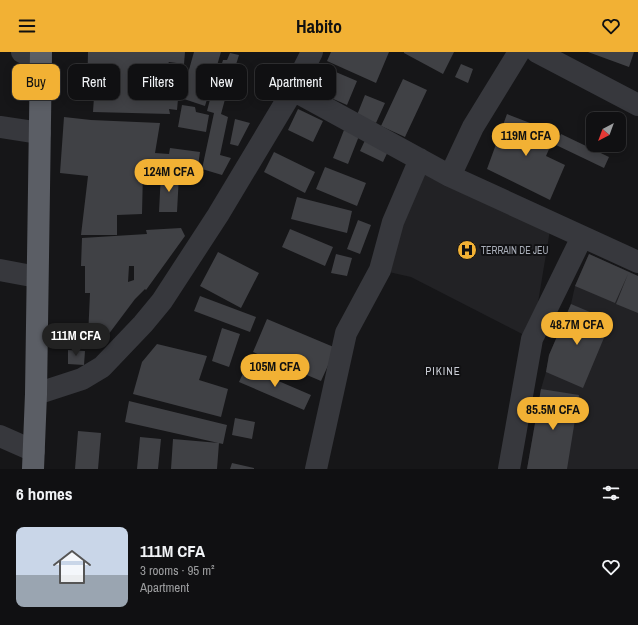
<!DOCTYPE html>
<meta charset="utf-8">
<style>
:root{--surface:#101012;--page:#1e1e20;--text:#f1f3f6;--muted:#9c9d9f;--line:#303032;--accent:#f2b134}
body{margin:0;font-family:"Archivo Narrow",sans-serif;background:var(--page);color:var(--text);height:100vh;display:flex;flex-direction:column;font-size:15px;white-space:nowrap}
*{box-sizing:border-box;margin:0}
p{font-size:13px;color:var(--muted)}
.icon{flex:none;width:22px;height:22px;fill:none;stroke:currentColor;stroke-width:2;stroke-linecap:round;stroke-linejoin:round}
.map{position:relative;height:417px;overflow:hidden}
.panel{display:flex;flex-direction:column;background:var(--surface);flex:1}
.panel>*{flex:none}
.banner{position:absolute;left:12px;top:12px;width:400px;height:36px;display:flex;gap:8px}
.needle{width:26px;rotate:221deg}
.controls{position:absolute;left:586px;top:60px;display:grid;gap:8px}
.controls a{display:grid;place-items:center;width:40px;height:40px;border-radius:8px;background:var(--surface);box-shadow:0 2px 10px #0003,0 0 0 1px var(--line);font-size:20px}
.price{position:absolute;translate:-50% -34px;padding:0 9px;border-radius:14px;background:var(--accent);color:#111;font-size:13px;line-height:26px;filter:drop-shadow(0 1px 2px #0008)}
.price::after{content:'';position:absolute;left:50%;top:24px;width:12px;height:9px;margin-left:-6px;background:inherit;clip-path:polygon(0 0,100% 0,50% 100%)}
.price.on{background:#222;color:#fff}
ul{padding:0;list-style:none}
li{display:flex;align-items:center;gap:12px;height:100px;padding:0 16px}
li+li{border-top:1px solid var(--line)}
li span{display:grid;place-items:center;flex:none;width:112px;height:80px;border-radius:8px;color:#555}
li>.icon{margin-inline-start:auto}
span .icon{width:48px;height:48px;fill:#fffc;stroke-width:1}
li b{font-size:17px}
h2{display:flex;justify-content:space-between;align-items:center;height:48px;padding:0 16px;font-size:17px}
.pill{padding:0 14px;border-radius:8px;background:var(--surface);box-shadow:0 2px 10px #0003,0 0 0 1px var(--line);font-size:14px;line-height:36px}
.pill.on{background:var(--accent);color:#111}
header{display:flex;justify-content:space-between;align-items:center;height:52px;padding:0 16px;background:var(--accent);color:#111;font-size:18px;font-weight:700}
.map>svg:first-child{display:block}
</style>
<header><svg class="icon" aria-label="menu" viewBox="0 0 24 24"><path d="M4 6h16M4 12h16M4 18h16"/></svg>Habito<svg class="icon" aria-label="heart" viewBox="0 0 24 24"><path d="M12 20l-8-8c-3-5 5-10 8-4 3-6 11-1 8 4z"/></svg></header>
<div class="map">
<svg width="638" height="417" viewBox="0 0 638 417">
<rect width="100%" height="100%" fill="#161618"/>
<!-- built -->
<path fill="#222225" d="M420 107 550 178 532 287 411 225 380 218Z
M589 202 638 224V417H527L541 337 546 320 549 303 571 252 575 234Z"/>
<!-- building -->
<path fill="#404145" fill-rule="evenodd" d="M88 0H185L184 12 169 10 163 20 152 18 150 46 178 47 177 58 169 57 170 62 93 60 94 45 87 44Z
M194 0H221L205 54 181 46Z
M331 0H389L376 31 327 9Z
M404 0H454L443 22 404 1Z
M588 0H634L629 15Z
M230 1 239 3 228 38 215 34 223 8H227Z
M461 12 473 17 468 31 455 25Z
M324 15 357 29 347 53 313 38Z
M403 27 427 38 405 85 381 74Z
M213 36 227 40 221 62 228 65 220 103 231 106 222 123 202 117 214 61 207 59Z
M365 43 385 51 376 71 357 63Z
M182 53 195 55 196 60 209 63 206 80 178 75Z
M298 57 323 69 313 90 288 78Z
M507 62 556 81 546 104 565 113 550 148 487 117Z
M64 65 91 68 160 71 155 101 169 102 170 96 200 100 197 121 155 118 143 119 142 162 117 163V183H81L88 124 60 121Z
M235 67 250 71 238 94 230 92Z
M344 78 359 84 348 112 333 106Z
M561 82 609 105 604 116 556 93Z
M367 84 390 95 383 110 360 99Z
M274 100 315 120 305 141 264 120Z
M325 115 366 131 357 154 316 137Z
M161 121 179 123 177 160H159Z
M297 145 352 159 347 181 291 167Z
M358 168 371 173 360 202 347 197Z
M181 176 185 184 146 238 145 237 135 247 105 287 88 285 90 241H85V214H81L82 186 147 182 146 178ZM129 214H134V228L128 230Z
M290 177 333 195 325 214 282 195Z
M218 200 259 221 241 256 200 234Z
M336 202 352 206 347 224 331 221Z
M589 202 638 224V261L616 252 628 222 615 251 575 234Z
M200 244 256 265 250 280 194 259Z
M571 252 611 269 583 336 546 320 549 303Z
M267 267 336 296 321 329 253 300Z
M222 276 240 282 229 315 212 309Z
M157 292 207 304 199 328 228 337 221 365 133 342 142 310Z
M68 298 85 299 84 313 68 312Z
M246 315 311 343 304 358 239 330Z
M541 337 579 343 567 417H527Z
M129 349 227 373 223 392 125 370Z
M235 366 255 370 252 387 232 383Z
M78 379 101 381 98 417H75Z
M140 385 161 387 158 417H137Z
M173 387 219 391 217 417H171Z
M232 411 254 416V417H230Z"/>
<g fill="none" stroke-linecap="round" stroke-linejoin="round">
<!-- minor -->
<path stroke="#37383d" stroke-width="22" d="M22 0 41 8
M537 0 638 53
M293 38 450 124 638 210
M0 75 40 81
M450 124 473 75 519 0
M0 218 37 225
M36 342 82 327 102 315 143 272 162 249 218 163 293 38 312 0
M0 384 34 399
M316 417 346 281 380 218 393 170 420 107
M509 417 532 287 582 185"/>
<!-- trunk -->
<path stroke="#5b5e65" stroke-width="22" d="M33 417 36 342 41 0"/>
</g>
<!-- icons -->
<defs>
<g id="hospital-disc" transform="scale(1)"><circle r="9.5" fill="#f2b134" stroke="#111113"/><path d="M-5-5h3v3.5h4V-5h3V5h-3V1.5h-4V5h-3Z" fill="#111"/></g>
</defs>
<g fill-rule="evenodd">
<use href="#hospital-disc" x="467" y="198"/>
</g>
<g text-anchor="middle" stroke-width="4" stroke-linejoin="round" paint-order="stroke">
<!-- poi labels -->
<g font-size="10" fill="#a8adb8" stroke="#111113" text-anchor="start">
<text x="481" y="202">TERRAIN DE JEU</text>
</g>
<!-- neighbourhood labels -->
<g font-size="11" letter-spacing="1" fill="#c9ccd4" stroke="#111113">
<text x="443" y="323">PIKINE</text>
</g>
</g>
</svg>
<div class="controls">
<a><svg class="needle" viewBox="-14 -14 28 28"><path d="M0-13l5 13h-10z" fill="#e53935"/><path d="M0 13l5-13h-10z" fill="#9c9d9f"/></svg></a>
</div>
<b class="price" style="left:526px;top:105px">119M CFA</b>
<b class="price" style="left:169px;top:141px">124M CFA</b>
<b class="price" style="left:577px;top:294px">48.7M CFA</b>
<b class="price on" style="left:76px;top:305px">111M CFA</b>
<b class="price" style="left:275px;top:336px">105M CFA</b>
<b class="price" style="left:553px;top:379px">85.5M CFA</b>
<div class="banner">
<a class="pill on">Buy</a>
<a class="pill">Rent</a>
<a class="pill">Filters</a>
<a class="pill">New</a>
<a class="pill">Apartment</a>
</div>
</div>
<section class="panel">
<h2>6 homes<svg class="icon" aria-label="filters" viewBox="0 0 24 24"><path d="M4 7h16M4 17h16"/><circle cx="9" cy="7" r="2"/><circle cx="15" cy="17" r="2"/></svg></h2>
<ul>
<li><span style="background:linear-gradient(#c9d6e8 60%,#9aa5b1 0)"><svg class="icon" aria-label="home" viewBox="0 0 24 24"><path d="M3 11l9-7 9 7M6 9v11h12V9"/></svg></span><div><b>111M CFA</b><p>3 rooms · 95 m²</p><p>Apartment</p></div><svg class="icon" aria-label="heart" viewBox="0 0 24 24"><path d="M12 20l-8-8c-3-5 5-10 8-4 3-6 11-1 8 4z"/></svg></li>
</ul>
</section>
